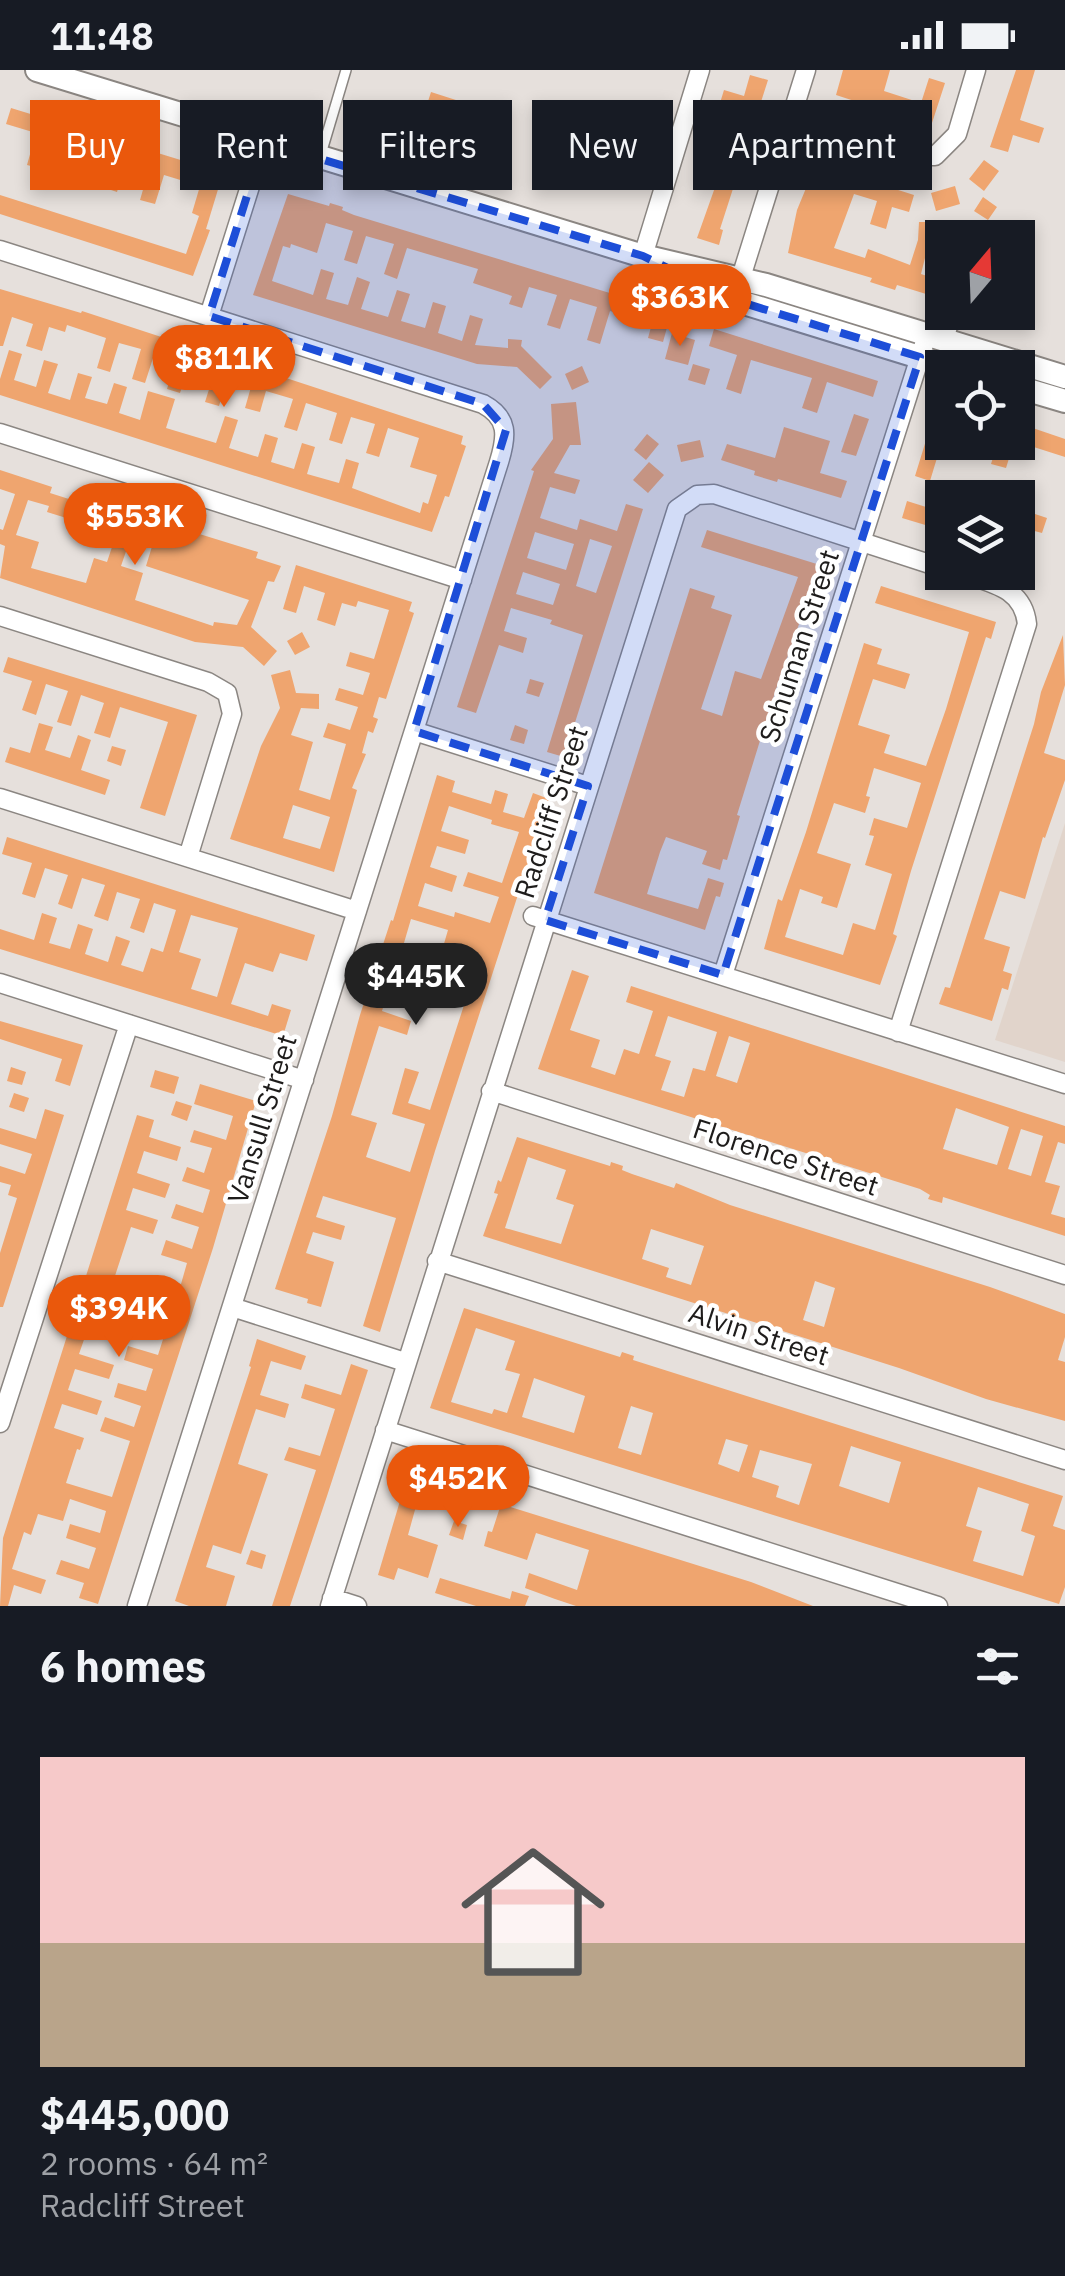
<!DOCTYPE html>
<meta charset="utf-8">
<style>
:root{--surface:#171b24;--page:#242831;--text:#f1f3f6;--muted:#9ea1a6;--accent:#ea580c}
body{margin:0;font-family:"IBM Plex Sans",sans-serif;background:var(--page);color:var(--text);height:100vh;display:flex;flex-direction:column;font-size:38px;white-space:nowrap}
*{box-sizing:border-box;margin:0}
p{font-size:32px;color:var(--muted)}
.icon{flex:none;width:55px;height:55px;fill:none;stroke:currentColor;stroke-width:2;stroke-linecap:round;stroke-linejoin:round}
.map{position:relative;height:1536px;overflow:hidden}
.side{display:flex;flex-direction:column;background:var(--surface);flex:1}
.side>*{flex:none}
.banner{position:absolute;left:30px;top:30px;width:1005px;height:90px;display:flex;gap:20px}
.needle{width:65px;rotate:19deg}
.tools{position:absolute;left:925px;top:150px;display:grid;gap:20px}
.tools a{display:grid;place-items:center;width:110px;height:110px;border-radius:0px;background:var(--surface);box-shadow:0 5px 15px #0003;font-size:50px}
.price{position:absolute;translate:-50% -85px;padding:0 22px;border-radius:35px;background:var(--accent);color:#fff;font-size:32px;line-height:65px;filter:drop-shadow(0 2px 5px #0008)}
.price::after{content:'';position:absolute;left:50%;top:60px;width:30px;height:22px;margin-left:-15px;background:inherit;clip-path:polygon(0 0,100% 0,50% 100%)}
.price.on{background:#222;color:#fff}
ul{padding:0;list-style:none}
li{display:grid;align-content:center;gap:20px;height:530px;padding:0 40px}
li span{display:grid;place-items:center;height:310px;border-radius:0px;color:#555}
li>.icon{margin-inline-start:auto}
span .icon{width:180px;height:180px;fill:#fffc;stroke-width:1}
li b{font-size:42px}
h2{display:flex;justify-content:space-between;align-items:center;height:120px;padding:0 40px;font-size:42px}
.chip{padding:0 35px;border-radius:0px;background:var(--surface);box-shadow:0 5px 15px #0003;font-size:35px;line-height:90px}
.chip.on{background:var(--accent);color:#fff}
.status{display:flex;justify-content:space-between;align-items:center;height:70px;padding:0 50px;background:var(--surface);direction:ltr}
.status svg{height:28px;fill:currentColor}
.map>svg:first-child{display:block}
</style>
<div class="status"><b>11:48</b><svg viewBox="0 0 49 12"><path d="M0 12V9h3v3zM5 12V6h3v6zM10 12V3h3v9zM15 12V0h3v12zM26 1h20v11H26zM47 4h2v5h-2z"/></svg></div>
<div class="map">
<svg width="1065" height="1536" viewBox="0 0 1065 1536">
<rect width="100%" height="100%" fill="#e6e0dc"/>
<!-- built -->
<path fill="#e1d4cb" d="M1065 753V992L995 970Z"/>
<!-- building -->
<path fill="#efa56f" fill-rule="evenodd" d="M843 0H890L884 21 921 33 929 8 945 13 931 56 836 25Z
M1016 0H1035L1020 50 1044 58 1039 73 1013 65 1008 82 990 77Z
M750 5 768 10 720 159 723 160 719 175 697 168 729 78 707 72 712 58 731 64 739 39 720 33 724 20 744 26Z
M431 22 459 31 457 37 465 40 459 57 424 44Z
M11 38 223 103 206 159 210 160 193 206 0 144V125L186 184 199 146 192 143 200 116 164 105 155 134 140 130 149 99 126 92 117 122 102 117 111 88 89 81 80 111 64 107 71 85 49 78 42 99 27 95 36 63 6 54Z
M540 45 550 49 544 66 534 62Z
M541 69 577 82 571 100 533 89Z
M984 90 999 101 984 121 969 109Z
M816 94 914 125 909 142 892 137 886 159 870 154 877 131 854 124 834 178 865 188 868 179 910 195 918 170 919 152H934L921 204 942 211 939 228 897 215 895 220 870 212 872 208 788 183 797 140Z
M955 116 960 134 936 141 931 123Z
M288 124 329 136 330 133 343 137 342 140 354 145 636 231 631 247 610 241 600 274 587 270 597 237 570 229 560 259 547 255 557 225 529 217 522 238 509 234 512 226 473 213 478 199 407 178 397 209 384 204 394 174 366 166 357 194 344 190 353 161 326 153 317 183 291 174 290 178 283 176 272 211 313 225 321 199 334 203 326 229 348 235 357 207 370 212 361 239 388 247 397 220 410 224 401 251 425 258 433 232 446 236 438 263 462 271 470 245 483 249 475 275 508 278V269L522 270 521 276 552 307 540 319 517 297 477 294 253 225Z
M983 127 997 137 988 150 974 141Z
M0 219 81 243 82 241 463 366 461 374 466 376 449 427 445 426 432 462 0 325V309L9 280 22 284 14 310 36 317 44 290 58 294 48 323 70 330 78 303 92 307 85 328 107 334 114 313 127 317 119 343 140 350 148 321 175 329 166 358 216 373 225 346 238 350 229 378 258 387 265 364 278 368 271 392 294 399 302 373 315 377 307 404 339 413 346 389 359 393 352 418 420 443 423 432 428 434 437 405 410 397 419 368 388 358 379 387 366 383 375 354 351 347 342 374 329 370 337 343 306 333 297 361 284 357 293 329 266 321 260 342 245 338 251 317 227 309 219 336 205 332 212 310 187 302 180 323 167 319 175 292 154 285 145 313 132 309 141 279 119 273 110 302 97 298 106 268 67 255 65 262 49 257 42 281 26 276 33 254 12 247 3 276H0Z
M653 250 668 254 663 272 648 268Z
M714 259 878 311 873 327 827 312 817 343 802 338 812 308 751 290 741 324 726 319 737 285 709 276Z
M672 263 695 270 688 295 665 289Z
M693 294 710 299 705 315 688 310Z
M582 296 589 312 572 320 565 304Z
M940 325 942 326V372H973L969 387 940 378 930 411 915 406Z
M576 332 581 375H570L554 403 580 410 575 424 550 417 540 448 577 460 580 449 617 461 626 434 643 439 564 687 547 682 583 565 550 554 552 550 511 538 504 561 527 568 523 583 499 575 476 643 457 637 534 401 531 400 553 369 551 334ZM535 462 574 474 566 500 527 488ZM590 469 612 476 596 523 576 516ZM523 502 560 514 553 535 516 524Z
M854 344 869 349 856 386 841 382Z
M1018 353 1065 369V387L1018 372Z
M784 357 830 371 820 403 847 411 841 428 778 409 777 412 754 405 755 401 721 390 727 374 775 388Z
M647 364 659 374 646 390 634 380Z
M700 370 704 387 681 392 677 375Z
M996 378 1011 382 1006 398 991 394Z
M649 392 664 405 648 423 633 410Z
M0 400 52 417 50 423 94 437 96 432 258 482 256 488 281 496 274 512 268 511 251 557 277 581 264 596 243 577 195 572 0 508 5 476 0 474V459L3 460 15 424 0 419ZM28 430 49 436 47 442 92 456 93 451 118 459 107 492 94 488 86 513 31 498 39 472 16 465ZM132 464 154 470 146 496 249 530 237 555 214 552 213 556 135 530 143 503 121 496Z
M907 431 942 442V460L902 448Z
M1032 443 1047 448 1042 463 1027 459Z
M707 460 820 495 776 619 737 745 740 746 727 790 723 789 720 800 702 794 707 781 666 767 660 782 647 824 698 839 708 808 724 813 720 827 716 826 705 860 594 823 690 518 715 526 711 538 732 545 701 639 722 646 735 601 761 609 798 507 701 477Z
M296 495 412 532 409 541 414 543 386 629 379 627 373 647 378 649 373 663 368 661 362 683 366 684 352 718 357 720 334 802 230 769 261 676 280 638 271 605 290 600 296 623 319 624V639L301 638 291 665 313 672 299 720 330 730 346 674 323 667 328 653 350 660 358 637 335 630 339 618 363 625 370 603 346 596 350 582 374 589 389 540 358 531 356 537 342 533 335 556 317 550 325 523 304 516 296 543 283 539ZM293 735 330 747 320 779 283 768Z
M881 516 996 552 991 569 986 567 911 801 893 864 897 866 880 915 764 879 778 829 782 831 806 762 864 573 882 579 877 594 910 604 905 619 873 609 865 633 858 655 890 665 884 683 926 696 946 639 969 562 875 533ZM874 698 921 713 907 758 874 748 869 765 874 766 865 795 892 804 875 860 853 853 843 885 785 867 800 819 823 827 821 833 837 838 851 794 817 783 834 733 865 743 870 727 866 726Z
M302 562 310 577 295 585 287 571Z
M1063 565 1065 615 1044 683 1065 690V710L1045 768 1043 767 1025 829 1000 821 984 869 1010 877 1003 901 1012 904 1008 920 1002 918 992 951 939 934 945 917 950 918 1034 654 1041 622Z
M8 587 197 645 165 746 140 738 168 652 120 637 110 668 94 663 104 633 81 625 71 656 57 652 68 621 46 614 36 645 22 640 32 611 3 602Z
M530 609 544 613 539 627 526 623Z
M39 653 53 657 45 680 70 688 78 665 91 670 81 700 110 710 105 725 5 692 10 677 30 683Z
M515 655 528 660 524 674 510 670Z
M112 676 126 680 121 696 107 691Z
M437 705 455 711 452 722 491 734 495 720 508 724 503 742 524 748 533 723 549 729 435 1081 380 1262 363 1256 396 1148 323 1126 316 1147 345 1156 341 1170 313 1162 306 1183 334 1192 321 1237 307 1233 308 1229 275 1219 332 1046 360 945 391 850 393 851ZM449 736 492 750 491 754 519 762 502 813 468 802 463 816 499 827 490 853 455 842 454 847 418 836 425 813 452 822 457 806 430 797 437 776 465 784 469 770 441 761ZM411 849 448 860 431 918 466 929 430 1040 408 1033 419 1002 405 998 392 1044 425 1054 410 1102 366 1087 377 1053 351 1045 379 956 407 965 411 951 382 941 388 920 418 930 423 915 394 907Z
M7 767 315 865 307 891 280 883 273 902 245 893 231 934 268 946 272 934 291 940 283 966 0 879V859L34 870 42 843 57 848 49 873 70 879 78 854 93 859 85 884 108 892 116 866 130 871 121 895 143 902 151 878 163 882 176 840 154 833 144 863 130 858 140 829 117 822 108 851 94 846 105 815 82 808 72 839 58 834 68 805 45 798 35 828 22 824 32 793 2 784ZM191 845 238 858 217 927 191 919 201 889 179 882Z
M572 900 589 906 570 960 600 970 591 997 615 1005 624 979 639 984 653 941 626 932 631 916 1065 1056V1074L1058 1072 1045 1112 1060 1116 1051 1144 1065 1148V1166L943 1127 942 1133 928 1129 930 1125 920 1119 538 999ZM668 946 717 962 705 1001 693 998 684 1027 661 1020 671 991 655 986ZM729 966 750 973 737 1013 716 1006ZM956 1038 1009 1057 997 1095 943 1079ZM1021 1059 1043 1066 1031 1106 1008 1099Z
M0 951 83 975 70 1016 55 1011 62 989 0 969Z
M11 997 26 1002 22 1015 7 1011Z
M155 1000 179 1007 174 1024 150 1017Z
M200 1014 256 1031 213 1178 98 1534 79 1528 84 1513 56 1504 61 1490 89 1499 96 1478 66 1468 70 1454 100 1463 106 1441 70 1429 63 1451 38 1444 31 1465 24 1462 12 1499 46 1510 41 1524 14 1515 8 1536H0L3 1468 137 1045 154 1050 149 1067 181 1077 177 1091 144 1081 137 1103 170 1114 165 1128 133 1118 126 1140 158 1150 153 1164 131 1157 112 1215 135 1223 131 1237 169 1249 176 1228 152 1221 157 1206 181 1214 187 1193 161 1185 166 1170 192 1179 199 1157 171 1148 176 1134 203 1143 210 1120 182 1111 187 1097 204 1103 212 1078 190 1072 194 1060 226 1070 233 1046 194 1034ZM126 1251 165 1263 158 1285 128 1276 124 1290 153 1299 146 1321 118 1313 114 1327 141 1336 134 1357 105 1347 100 1361 130 1371 112 1427 66 1413 77 1379 80 1380 84 1368 54 1358 62 1334 97 1345 102 1331 68 1320 75 1299 109 1309 114 1295 79 1284 87 1261 119 1272Z
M14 1023 29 1028 24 1042 9 1037Z
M176 1031 192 1036 187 1051 171 1045Z
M45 1039 64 1045 12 1209 3 1237H0V1183L17 1128 8 1125 11 1115 0 1112V1096L25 1104 32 1084 0 1074V1058L36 1069Z
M517 1067 610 1096 611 1092 623 1096 622 1100 632 1104 674 1118 676 1113 730 1135 990 1217 1065 1244V1267L1058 1290 1065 1292V1351L986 1329 899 1298 483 1166 498 1124 494 1123 498 1110 501 1112ZM528 1087 566 1100 556 1129 574 1135 561 1174 505 1158ZM651 1159 704 1176 691 1215 666 1207 669 1198 642 1189ZM815 1211 835 1218 824 1257 803 1250Z
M464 1238 620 1287 622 1282 634 1286 633 1290 1063 1426 1053 1456 1065 1460V1517L1059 1534 430 1338ZM476 1258 515 1271 505 1300 520 1304 507 1343 494 1339 492 1344 451 1332ZM534 1308 585 1326 574 1363 522 1347ZM631 1336 653 1343 641 1385 618 1378ZM726 1369 748 1375 739 1402 718 1394ZM851 1376 901 1392 889 1433 839 1416ZM760 1380 812 1394 799 1435 776 1427 779 1416 752 1407ZM978 1417 1029 1434 1021 1461 1035 1466 1023 1506 973 1491 982 1461 966 1456Z
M257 1269 306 1286 301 1300 271 1291 260 1325 289 1334 285 1348 256 1339 244 1375 238 1394 268 1404 241 1484 213 1475 206 1497 235 1506 226 1536H189L175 1531 251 1297 249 1296Z
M351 1294 368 1300 327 1426 290 1536H272L316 1400 284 1390 289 1377 320 1386 335 1339 301 1328 305 1314 341 1325Z
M408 1404 458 1418 453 1432 420 1422 408 1465 438 1475 428 1508 398 1498 394 1510 378 1505Z
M501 1434 751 1512 813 1536H576L555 1529 525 1518 529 1503 577 1520 589 1480 536 1463 527 1490 484 1476 488 1461 492 1462Z
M454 1451 467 1455 463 1470 449 1465Z
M251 1480 266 1485 262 1499 246 1494Z
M440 1508 510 1529 512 1521 529 1526 525 1536H476L435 1523Z"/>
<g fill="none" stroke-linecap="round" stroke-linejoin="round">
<!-- lane casing -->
<g stroke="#8b8682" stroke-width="12">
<path id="lane" d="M321 84 346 0"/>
</g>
<!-- street casing -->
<g stroke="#8b8682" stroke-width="21">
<path id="street" d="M791 50 913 86H935L957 64 976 0
M0 180 483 334C509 348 507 366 499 392L137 1536
M643 186 700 0
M737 220 806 0
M209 246 264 72
M944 270 952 242
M0 363 462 510
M0 546 208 612 227 623 232 644 188 787
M414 661 588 716
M0 728 357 841
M533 846 1065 1014
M723 905 927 265
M0 913 304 1010
M898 962 1027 554C1023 516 989 513 958 502
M491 1021 1065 1205
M437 1191 1065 1390
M232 1237 405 1292
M0 1353 129 954
M385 1360 938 1536
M332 1528 357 1536
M330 1536 677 439 697 425 714 424 942 498"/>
</g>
<!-- secondary casing -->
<g stroke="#8b8682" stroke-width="26">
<path id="secondary" d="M37 0 643 186 766 215 1065 307
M687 207 734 230 955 298
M1018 317 1065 331"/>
</g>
<!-- lane -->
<use href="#lane" stroke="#fff" stroke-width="9"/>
<!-- street -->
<use href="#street" stroke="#fff" stroke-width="18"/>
<!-- secondary -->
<use href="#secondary" stroke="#fff" stroke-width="22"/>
</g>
<!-- marked area -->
<path fill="#1d4ed8" fill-opacity="0.2" stroke="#1d4ed8" stroke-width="8" stroke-dasharray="20 12" stroke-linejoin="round" d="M264 72 643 186 734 230 920 287 723 905 545 850 588 716 414 661 506 360 483 334 209 246Z"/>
<g text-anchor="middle" stroke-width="9" stroke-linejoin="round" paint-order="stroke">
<!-- street labels -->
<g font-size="28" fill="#1e1c1b" stroke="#fff">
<text transform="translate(799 576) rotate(-72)" y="10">Schuman Street</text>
<text transform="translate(551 742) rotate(-72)" y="10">Radcliff Street</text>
<text transform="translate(262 1049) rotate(-73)" y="10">Vansull Street</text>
<text transform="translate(786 1087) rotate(18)" y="10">Florence Street</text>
<text transform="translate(759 1264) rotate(18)" y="10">Alvin Street</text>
</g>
</g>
</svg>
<div class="tools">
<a><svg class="needle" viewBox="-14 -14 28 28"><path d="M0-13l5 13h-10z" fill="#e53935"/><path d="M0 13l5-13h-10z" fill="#9ea1a6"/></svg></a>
<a><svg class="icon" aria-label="locate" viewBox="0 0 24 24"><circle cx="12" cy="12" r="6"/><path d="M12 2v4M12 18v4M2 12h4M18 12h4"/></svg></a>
<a><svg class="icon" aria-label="layers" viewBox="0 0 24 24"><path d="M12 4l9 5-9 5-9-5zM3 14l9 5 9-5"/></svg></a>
</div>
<b class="price" style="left:680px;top:279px">$363K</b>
<b class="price" style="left:224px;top:340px">$811K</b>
<b class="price" style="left:135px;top:498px">$553K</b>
<b class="price on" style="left:416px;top:958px">$445K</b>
<b class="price" style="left:119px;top:1290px">$394K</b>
<b class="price" style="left:458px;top:1460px">$452K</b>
<div class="banner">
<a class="chip on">Buy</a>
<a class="chip">Rent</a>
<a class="chip">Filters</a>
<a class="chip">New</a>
<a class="chip">Apartment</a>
</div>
</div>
<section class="side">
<h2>6 homes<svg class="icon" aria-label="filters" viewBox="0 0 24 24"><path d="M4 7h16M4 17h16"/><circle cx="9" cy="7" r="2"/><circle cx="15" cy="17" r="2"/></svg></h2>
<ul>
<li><span style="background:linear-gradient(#f6c9c9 60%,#b9a48a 0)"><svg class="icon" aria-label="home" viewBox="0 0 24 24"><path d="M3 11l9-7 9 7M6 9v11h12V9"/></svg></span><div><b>$445,000</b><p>2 rooms · 64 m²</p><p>Radcliff Street</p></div></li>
</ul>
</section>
